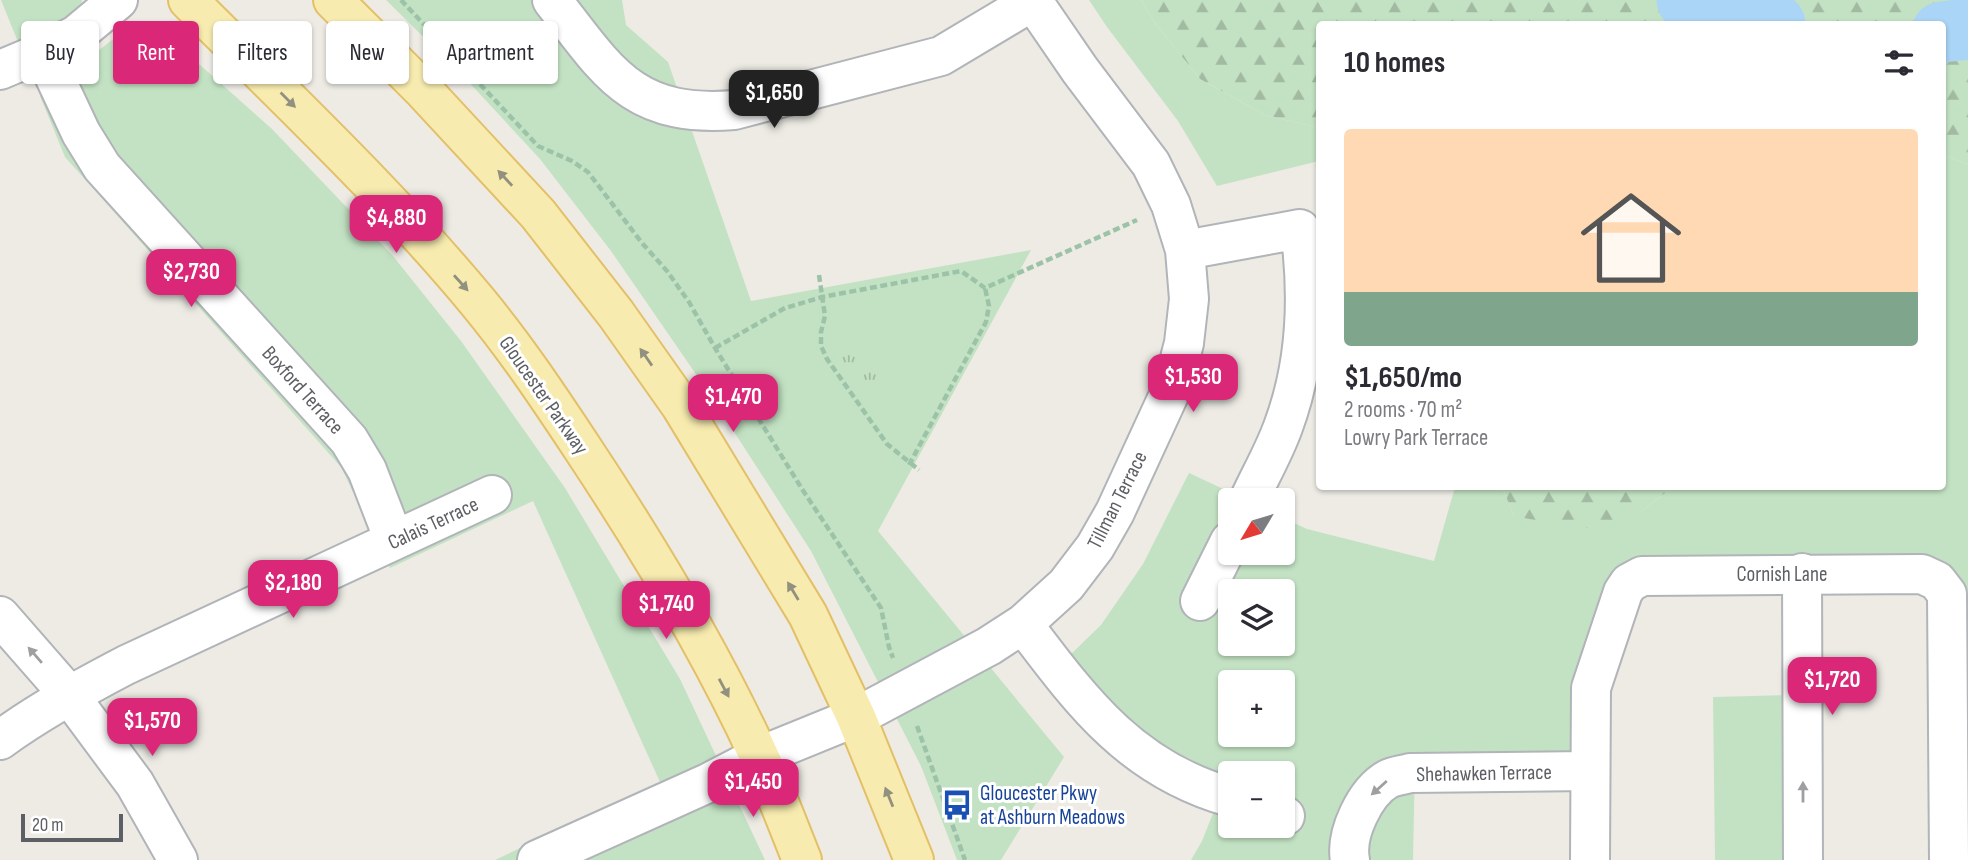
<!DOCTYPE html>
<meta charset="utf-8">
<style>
:root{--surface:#fff;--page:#f2f2f3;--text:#2b2b33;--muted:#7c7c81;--accent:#db2777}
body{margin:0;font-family:"Sofia Sans Condensed",sans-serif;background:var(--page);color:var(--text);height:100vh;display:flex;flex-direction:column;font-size:26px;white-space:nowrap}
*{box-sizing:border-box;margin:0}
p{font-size:23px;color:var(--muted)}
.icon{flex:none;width:38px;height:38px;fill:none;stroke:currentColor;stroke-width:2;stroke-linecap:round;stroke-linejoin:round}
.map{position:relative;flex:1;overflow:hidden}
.panel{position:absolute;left:1316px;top:21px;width:630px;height:469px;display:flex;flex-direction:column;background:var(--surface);border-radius:7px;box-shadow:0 2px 5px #0004}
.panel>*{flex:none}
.top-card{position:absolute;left:21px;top:21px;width:665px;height:63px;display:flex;gap:14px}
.needle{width:46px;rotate:232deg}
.fabs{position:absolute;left:1218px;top:488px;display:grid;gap:14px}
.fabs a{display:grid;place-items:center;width:77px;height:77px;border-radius:7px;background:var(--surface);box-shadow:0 2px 5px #0004;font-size:35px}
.scale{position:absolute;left:21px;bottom:18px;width:102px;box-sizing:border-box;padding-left:7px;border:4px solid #5c5f63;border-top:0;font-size:19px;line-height:24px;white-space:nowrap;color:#5c5f63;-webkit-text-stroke:5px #fff;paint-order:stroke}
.price{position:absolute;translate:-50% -60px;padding:0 16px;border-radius:14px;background:var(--accent);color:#fff;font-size:23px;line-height:46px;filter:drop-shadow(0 2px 4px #0008)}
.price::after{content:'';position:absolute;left:50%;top:42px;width:21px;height:16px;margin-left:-10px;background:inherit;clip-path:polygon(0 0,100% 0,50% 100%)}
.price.on{background:#222;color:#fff}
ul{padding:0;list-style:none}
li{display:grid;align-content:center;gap:14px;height:371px;padding:0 28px}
li span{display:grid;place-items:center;height:217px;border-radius:7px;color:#555}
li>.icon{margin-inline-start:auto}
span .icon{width:126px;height:126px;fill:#fffc;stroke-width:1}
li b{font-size:30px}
h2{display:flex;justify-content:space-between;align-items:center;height:84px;padding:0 28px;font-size:30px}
.chip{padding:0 24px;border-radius:7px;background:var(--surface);box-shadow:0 2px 5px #0004;font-size:24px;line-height:63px}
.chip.on{background:var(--accent);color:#fff}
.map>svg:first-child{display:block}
</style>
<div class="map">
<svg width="1968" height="860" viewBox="0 0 1968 860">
<defs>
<pattern id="forest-firs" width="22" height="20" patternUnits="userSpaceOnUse" patternTransform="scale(1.75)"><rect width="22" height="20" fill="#c3e2c3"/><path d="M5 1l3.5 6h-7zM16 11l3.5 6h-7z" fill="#a2baa2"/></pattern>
<pattern id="park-tufts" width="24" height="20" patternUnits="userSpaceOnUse" patternTransform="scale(1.75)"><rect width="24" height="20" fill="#c3e2c3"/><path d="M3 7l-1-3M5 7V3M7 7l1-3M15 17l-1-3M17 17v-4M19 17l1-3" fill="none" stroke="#a2baa2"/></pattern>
</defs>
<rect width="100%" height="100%" fill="#edebe4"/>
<!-- green -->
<path fill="#c3e2c3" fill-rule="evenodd" d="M1 0H82L80 10 20 47Z
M386 0H622L626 25 668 62 751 301 1031 250 878 531 1064 757 1001 860H957L921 766 811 551 709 393 611 251 540 159 465 78Z
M1089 0H1141L1155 23 1200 79 1265 115 1319 128V161L1217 186 1178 121 1107 27Z
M137 29 172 40 272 129 393 256 461 341 565 488 680 679 765 860H495L660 782 533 501 390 568 341 467 65 157 40 96 112 40Z
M1943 155 1968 164V658H1961L1958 583 1640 566 1574 762 1415 760 1413 860H1191L1202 841 1227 778 1141 734 1104 702 1069 656 1101 625 1143 564 1189 473 1247 500H1230V553H1283V518L1307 529 1434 561 1455 487H1502L1514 516 1642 511 1673 487 1942 486ZM1230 592H1283V644H1230ZM1230 682H1283V735H1230ZM1230 774H1283V826H1230Z
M1792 695 1788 860H1715L1713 697Z"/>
<!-- forest -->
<path fill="url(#forest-firs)" d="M1141 0H1968V164L1943 155 1942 24H1320L1319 128 1265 115 1200 79 1155 23Z
M1502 487H1673L1642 511 1583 529 1514 516Z"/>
<!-- park -->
<path fill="url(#park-tufts)" d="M858 337 886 375 859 395 831 358Z"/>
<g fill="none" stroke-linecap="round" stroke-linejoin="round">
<!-- river -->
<path stroke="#aad5f6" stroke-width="61" d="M1687 0 1775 24
M1942 32 1968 29"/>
<!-- minor casing -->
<g stroke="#b1b4b8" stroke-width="42">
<path id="minor" d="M552 0C608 72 632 118 734 110L941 56 1033 1
M43 52 81 133 102 167 349 440 367 470 394 540
M0 70 43 52 76 35 118 0
M1185 250 1300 229C1309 295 1307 363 1283 427 1274 452 1260 476 1249 500
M1802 573 1803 860
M1200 601 1230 541
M0 616 69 695 135 784 178 860
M1023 624C1082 702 1131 769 1230 797
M0 740C40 711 82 688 126 665L492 495
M1283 815 1285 816
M537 860 708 783 760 756 856 717 989 646 1023 624 1066 585 1095 547 1115 512 1173 386 1184 343 1189 299 1185 250 1171 205 1151 164 1080 70 1032 0
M1350 860C1345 834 1365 792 1388 779 1394 776 1403 775 1410 773L1590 771
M1590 860 1591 688 1623 592 1629 583 1642 576 1922 574 1937 581 1947 594 1949 860"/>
</g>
<!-- major casing -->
<g stroke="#e3c067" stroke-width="42">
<path id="major" d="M188 0C286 98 388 194 477 301 516 348 550 399 583 449 648 547 710 649 759 756 775 790 788 825 802 860
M333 0 423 90 538 214 616 314 681 406 808 615 856 717 914 860"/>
</g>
<!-- path -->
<path stroke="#9cc3a8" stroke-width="4.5" stroke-dasharray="7 3.5" stroke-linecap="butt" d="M401 0 538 146 572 161 588 172 642 243 667 271 689 302 715 348 802 489 881 608 889 647 893 658
M819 275 825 316 821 332V346L827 359 887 444 919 470
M715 348 785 308 822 297 961 271 985 288 1137 220
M909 465 986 322 989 306 985 288
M917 726 965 860"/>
<!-- minor -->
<use href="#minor" stroke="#fff" stroke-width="38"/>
<!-- major -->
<use href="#major" stroke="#f7ebaf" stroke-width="38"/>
</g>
<!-- one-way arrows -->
<defs><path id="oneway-solid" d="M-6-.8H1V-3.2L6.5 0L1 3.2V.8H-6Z" transform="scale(1.75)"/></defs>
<g fill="#92907e">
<use href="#oneway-solid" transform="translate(288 100) rotate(45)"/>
<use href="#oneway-solid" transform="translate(505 178) rotate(-133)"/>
<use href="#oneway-solid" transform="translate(461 283) rotate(48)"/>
<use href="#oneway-solid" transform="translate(646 357) rotate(-125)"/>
<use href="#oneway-solid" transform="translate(793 591) rotate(-121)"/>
<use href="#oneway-solid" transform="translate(724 688) rotate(62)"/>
<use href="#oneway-solid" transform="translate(889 797) rotate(-112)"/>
</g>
<g fill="#9d9fa1">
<use href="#oneway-solid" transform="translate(35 655) rotate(-131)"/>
<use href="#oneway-solid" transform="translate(1379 788) rotate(138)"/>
<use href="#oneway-solid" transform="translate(1803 792) rotate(-90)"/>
</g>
<!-- icons -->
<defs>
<g id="bus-bare" transform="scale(2.415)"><path d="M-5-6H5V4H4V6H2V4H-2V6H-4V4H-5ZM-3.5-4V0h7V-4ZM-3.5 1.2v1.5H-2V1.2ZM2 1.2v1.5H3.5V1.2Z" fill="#1a4fb4" stroke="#fff" stroke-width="2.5" paint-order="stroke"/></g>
</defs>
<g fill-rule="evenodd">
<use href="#bus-bare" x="957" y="805"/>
</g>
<g text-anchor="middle" stroke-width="6" stroke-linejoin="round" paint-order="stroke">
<!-- street labels -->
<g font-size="21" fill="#5c5f63" stroke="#fff">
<text transform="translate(303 390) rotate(48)" y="7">Boxford Terrace</text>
<text transform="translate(544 395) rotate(55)" y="7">Gloucester Parkway</text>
<text transform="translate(1117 500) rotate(-63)" y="7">Tillman Terrace</text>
<text transform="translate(433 523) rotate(-25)" y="7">Calais Terrace</text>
<text x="1782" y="581">Cornish Lane</text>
<text transform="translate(1484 773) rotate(-1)" y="7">Shehawken Terrace</text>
</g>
<!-- transit labels -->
<g font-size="21" fill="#164399" stroke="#fff" text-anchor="start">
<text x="980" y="800">Gloucester Pkwy<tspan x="980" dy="24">at Ashburn Meadows</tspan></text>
</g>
</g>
</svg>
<div class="fabs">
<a><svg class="needle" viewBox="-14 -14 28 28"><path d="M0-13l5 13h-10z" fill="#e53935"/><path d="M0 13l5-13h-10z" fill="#7c7c81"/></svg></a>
<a><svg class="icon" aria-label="layers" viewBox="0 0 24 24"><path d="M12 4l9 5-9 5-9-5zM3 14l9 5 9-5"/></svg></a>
<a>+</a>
<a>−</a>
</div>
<div class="scale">20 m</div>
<b class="price on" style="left:774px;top:130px">$1,650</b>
<b class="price" style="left:396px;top:255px">$4,880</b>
<b class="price" style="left:191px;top:309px">$2,730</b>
<b class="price" style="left:1193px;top:414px">$1,530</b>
<b class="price" style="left:733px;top:434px">$1,470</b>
<b class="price" style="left:293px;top:620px">$2,180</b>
<b class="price" style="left:666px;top:641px">$1,740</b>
<b class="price" style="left:1832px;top:717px">$1,720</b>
<b class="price" style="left:152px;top:758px">$1,570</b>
<b class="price" style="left:753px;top:819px">$1,450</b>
<div class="top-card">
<a class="chip">Buy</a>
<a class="chip on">Rent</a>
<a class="chip">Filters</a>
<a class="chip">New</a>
<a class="chip">Apartment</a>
</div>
<section class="panel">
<h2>10 homes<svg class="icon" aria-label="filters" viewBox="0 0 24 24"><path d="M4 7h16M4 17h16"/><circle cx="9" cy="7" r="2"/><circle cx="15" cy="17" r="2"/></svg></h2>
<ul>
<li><span style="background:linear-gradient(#ffd9b3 75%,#7fa58c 0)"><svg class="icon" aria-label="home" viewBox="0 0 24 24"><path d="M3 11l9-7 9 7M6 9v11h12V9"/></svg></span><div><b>$1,650/mo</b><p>2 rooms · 70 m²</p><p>Lowry Park Terrace</p></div></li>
</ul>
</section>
</div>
